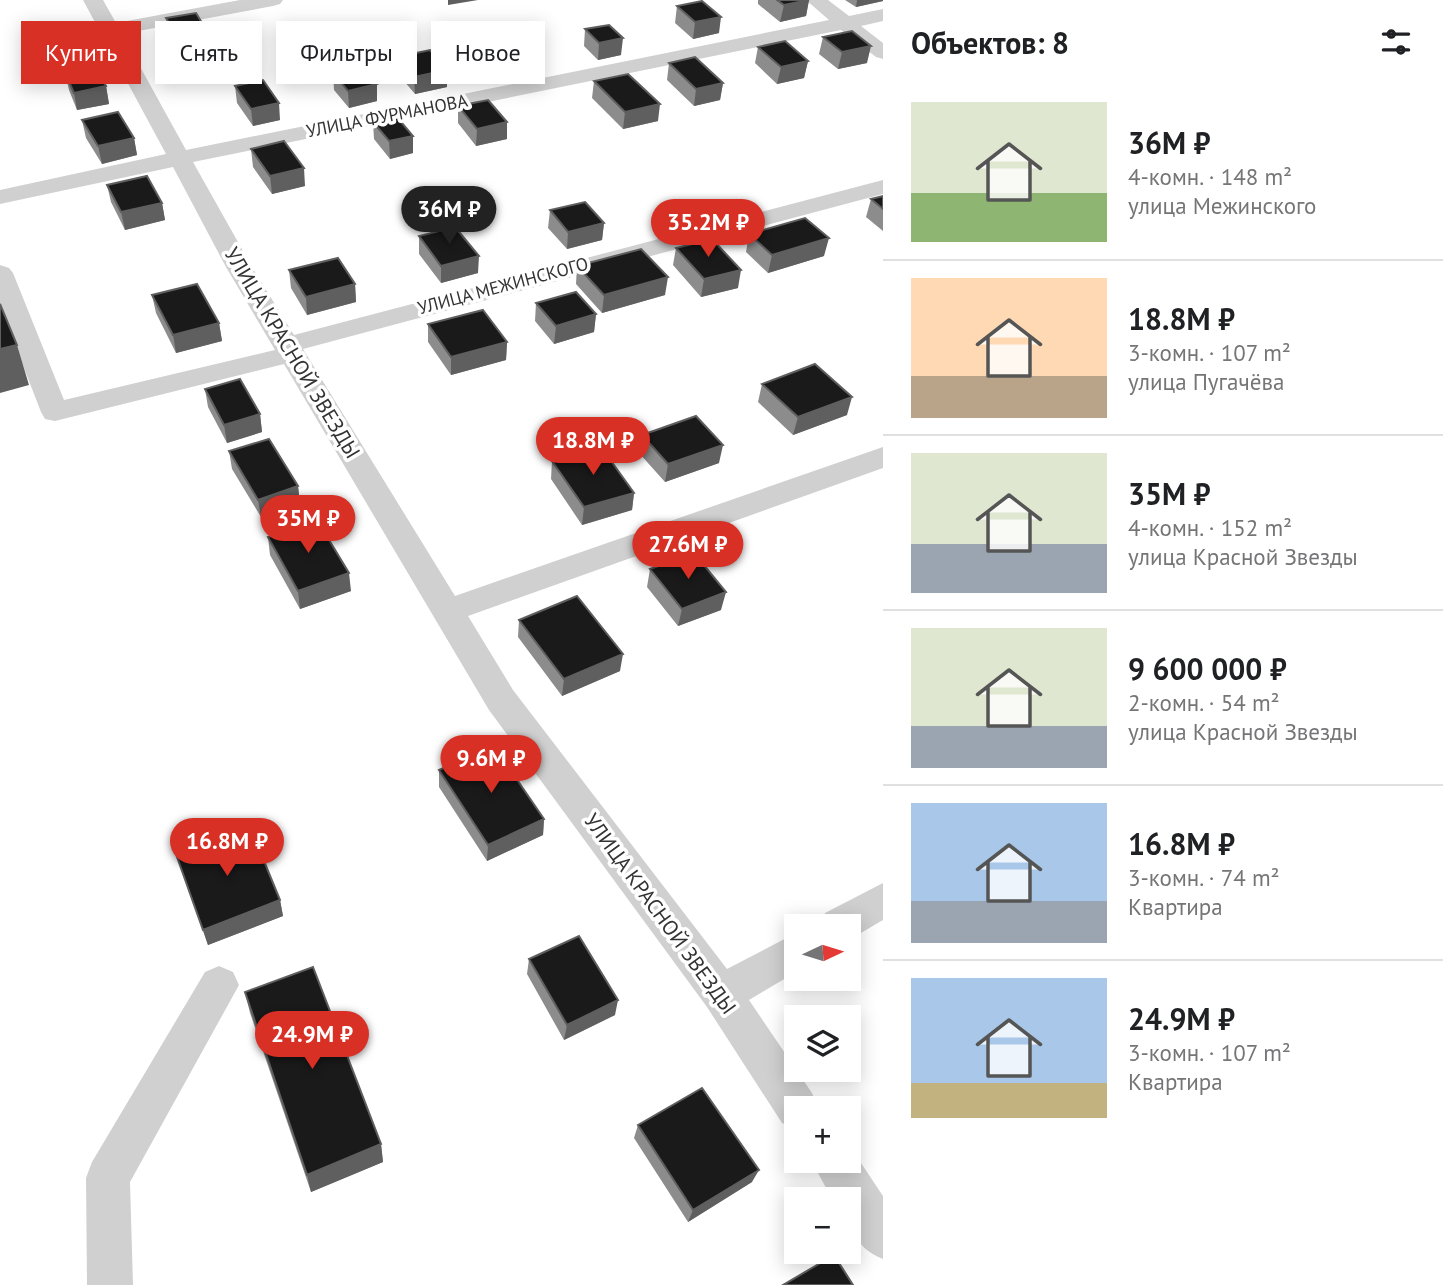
<!DOCTYPE html>
<html lang="ru">
<meta charset="utf-8">
<style>
:root{--surface:#fff;--page:#f6f6f6;--text:#202124;--muted:#757577;--line:#e0e0e0;--accent:#d93025}
body{margin:0;font-family:"PT Sans",sans-serif;background:var(--page);color:var(--text);height:100vh;display:flex;flex-direction:column;font-size:26px;white-space:nowrap}
*{box-sizing:border-box;margin:0}
p{font-size:23px;color:var(--muted)}
.icon{flex:none;width:38px;height:38px;fill:none;stroke:currentColor;stroke-width:2;stroke-linecap:round;stroke-linejoin:round}
.map{position:relative;flex:1;overflow:hidden}
.details{display:flex;flex-direction:column;background:var(--surface);width:560px}
.details>*{flex:none}
.hud{position:absolute;left:21px;top:21px;width:665px;height:63px;display:flex;gap:14px}
.needle{width:46px;rotate:86deg}
.fabs{position:absolute;left:784px;top:914px;display:grid;gap:14px}
.fabs a{display:grid;place-items:center;width:77px;height:77px;border-radius:0px;background:var(--surface);box-shadow:0 4px 18px #0003;font-size:35px}
.price{position:absolute;translate:-50% -60px;padding:0 16px;border-radius:24px;background:var(--accent);color:#fff;font-size:23px;line-height:46px;filter:drop-shadow(0 2px 4px #0008)}
.price::after{content:'';position:absolute;left:50%;top:42px;width:21px;height:16px;margin-left:-10px;background:inherit;clip-path:polygon(0 0,100% 0,50% 100%)}
.price.selected{background:#222;color:#fff}
ul{padding:0;list-style:none}
li{display:flex;align-items:center;gap:21px;height:175px;padding:0 28px}
li+li{border-top:2px solid var(--line)}
li span{display:grid;place-items:center;flex:none;width:196px;height:140px;border-radius:0px;color:#555}
li>.icon{margin-inline-start:auto}
span .icon{width:84px;height:84px;fill:#fffc;stroke-width:1}
li b{font-size:30px}
h2{display:flex;justify-content:space-between;align-items:center;height:84px;padding:0 28px;font-size:30px}
.pill{padding:0 24px;border-radius:0px;background:var(--surface);box-shadow:0 4px 18px #0003;font-size:24px;line-height:63px}
.pill.selected{background:var(--accent);color:#fff}
main{display:flex;flex:1;min-height:0}
.map>svg:first-child{display:block}
</style>
<main>
<div class="map">
<svg width="883" height="1285" viewBox="0 0 883 1285">
<rect width="100%" height="100%" fill="#fff"/>
<g fill="none" stroke-linecap="round" stroke-linejoin="round">
<!-- minor -->
<path fill="#d0d0d0" fill-rule="evenodd" d="M83 0H103L116 23 240 0H283L280 4 273 6 122 34 186 150 829 20 806 0H828L849 16 883 9V21L861 26 883 43V59L876 57 841 30 193 162 252 267 294 335 883 180V194L303 349 455 596 883 447V468L468 616 513 690 727 969 796 933V972L749 1000 812 1093 818 1108H796V1129L782 1123 707 1007 489 710 284 364 55 421 45 419 41 412 0 306V265L9 268 13 273 64 400 275 350 226 267 173 167 0 204V190L166 154Z
M883 883V920L849 940V926H820L825 913Z
M219 966 233 972 239 985 130 1182 133 1285H87L86 1178 92 1162 205 972Z
M849 1145 883 1196V1259C854 1247 849 1228 849 1199H832L811 1160H849Z"/>
</g>
<!-- wall -->
<path fill="#8c8c8c" d="M758 0H809L806 16 780 22 758 4Z
M845 0H883V1L856 7Z
M677 6 719 33 693 39 675 23Z
M166 18 213 52 182 58 169 35Z
M585 29 621 55 598 60 584 46Z
M484 37 536 70 505 77 484 54Z
M823 37 867 63 838 69 819 54Z
M758 47 808 61 804 78 777 84 755 63Z
M397 57 447 87 415 94 398 74Z
M669 63 723 83 720 100 694 106 667 80Z
M65 73 106 86 109 104 77 110 69 90Z
M333 73 377 101 349 108 334 90Z
M594 81 658 121 623 129 592 98Z
M235 86 280 120 253 126 237 103Z
M458 106 507 139 476 146 458 123Z
M82 120 134 138 137 155 102 164 86 138Z
M373 122 413 153 390 159 374 139Z
M251 149 305 186 272 194 253 167Z
M107 185 162 203 165 220 125 230 111 202Z
M883 196V231L866 217 871 199Z
M550 210 604 223 602 240 567 249 548 228Z
M749 234 824 256 768 273 746 252Z
M419 236 478 273 441 283 419 254Z
M676 248 738 288 701 297 673 265Z
M577 266 665 295 602 313 576 284Z
M289 270 355 284 356 302 307 315 291 288Z
M152 295 219 323 222 341 176 353 156 313Z
M536 303 596 314 594 332 554 344 535 321Z
M428 324 507 342 506 360 451 375 428 342Z
M762 384 847 415 793 435 758 402Z
M205 389 260 414 262 432 227 443 208 407Z
M642 435 719 463 665 482 639 453Z
M229 451 298 486 300 504 261 517 232 469Z
M552 461 634 493 632 510 582 525 551 479Z
M268 537 351 591 300 609 270 555Z
M650 569 721 610 678 626 647 587Z
M519 620 620 671 562 696 518 637Z
M439 770 544 819 543 835 487 861 439 787Z
M176 854 280 900 283 916 208 945Z
M529 959 615 1015 564 1040 527 974Z
M245 992 381 1144 383 1162 311 1192 250 1013Z
M638 1125 752 1182 688 1222 634 1138Z"/>
<!-- shaded-wall -->
<path fill="#5f5f5f" d="M448 0H478L448 5Z
M809 0 806 16 780 22 784 5Z
M857 0H883V1L856 7Z
M721 17 719 33 693 39 695 22Z
M210 36 213 52 182 58 180 41Z
M623 38 621 55 598 60 599 43Z
M871 46 867 63 838 69 842 52Z
M537 53 536 70 505 77 506 60Z
M808 61 804 78 777 84 781 67Z
M447 70V87L415 94 414 77Z
M723 83 720 100 694 106 696 89Z
M377 84V101L349 108 348 91Z
M106 86 109 104 77 110 74 93Z
M279 103 280 120 253 126 251 109Z
M660 104 658 121 623 129 625 112Z
M507 122V139L476 146 477 129Z
M413 136V153L390 159 389 141Z
M134 138 137 155 102 164 98 146Z
M304 168 305 186 272 194 270 176Z
M162 203 165 220 125 230 121 212Z
M604 223 602 240 567 249 568 232Z
M829 238 824 256 768 273 772 255Z
M479 256 478 273 441 283V266Z
M741 270 738 288 701 297 704 279Z
M668 277 665 295 602 313 604 295Z
M355 284 356 302 307 315 306 297Z
M596 314 594 332 554 344 556 326Z
M219 323 222 341 176 353 173 335Z
M507 342 506 360 451 375V357Z
M17 345 29 385 0 393V349Z
M852 397 847 415 793 435 798 417Z
M260 414 262 432 227 443 224 425Z
M723 445 719 463 665 482 668 464Z
M298 486 300 504 261 517 258 500Z
M634 493 632 510 582 525 584 507Z
M349 573 351 591 300 609 298 591Z
M726 592 721 610 678 626 682 609Z
M623 654 620 671 562 696 564 679Z
M544 819 543 835 487 861 488 845Z
M280 900 283 916 208 945 203 930Z
M618 1000 615 1015 564 1040 567 1025Z
M381 1144 383 1162 311 1192 307 1175Z
M759 1170 752 1182 688 1222 693 1210Z"/>
<!-- building -->
<path fill="#1a1a1a" stroke="#5f5f5f" stroke-width="2" d="M777 0H809L784 5Z
M702 1 721 17 695 22 677 6Z
M196 13 210 36 180 41 166 18Z
M609 25 623 38 599 43 585 29Z
M515 31 537 53 506 60 484 37Z
M852 31 871 46 842 52 823 37Z
M785 41 808 61 781 67 758 47Z
M430 50 447 70 414 77 397 57Z
M695 57 723 83 696 89 669 63Z
M96 67 106 86 74 93 65 73Z
M361 67 377 84 348 91 333 73Z
M628 74 660 104 625 112 594 81Z
M263 80 279 103 251 109 235 86Z
M488 100 507 122 477 129 458 106Z
M118 112 134 138 98 146 82 120Z
M396 116 413 136 389 141 373 122Z
M284 141 304 168 270 176 251 149Z
M147 176 162 203 121 212 107 185Z
M883 196V209L871 199Z
M585 202 604 223 568 232 550 210Z
M805 218 829 238 772 255 749 234Z
M455 227 479 256 441 266 419 236Z
M712 239 741 270 704 279 676 248Z
M641 249 668 277 604 295 577 266Z
M338 258 355 284 306 297 289 270Z
M197 284 219 323 173 335 152 295Z
M576 292 596 314 556 326 536 303Z
M0 304 17 345 0 349Z
M483 310 507 342 451 357 428 324Z
M815 364 852 397 798 417 762 384Z
M240 379 260 414 224 425 205 389Z
M696 416 723 445 668 464 642 435Z
M269 439 298 486 258 500 229 451Z
M601 447 634 493 584 507 552 461Z
M317 520 349 573 298 591 268 537Z
M694 553 726 592 682 609 650 569Z
M577 596 623 654 564 679 519 620Z
M494 746 544 819 488 845 439 770Z
M250 827 280 900 203 930 176 854Z
M579 936 618 1000 567 1025 529 959Z
M313 967 381 1144 307 1175 245 992Z
M702 1088 759 1170 693 1210 638 1125Z
M834 1255 853 1285H783Z"/>
<g text-anchor="middle" stroke-width="7" stroke-linejoin="round" paint-order="stroke">
<!-- far-street labels -->
<g font-size="18" fill="#333" stroke="#fff">
<text transform="translate(387 116) rotate(-11)" y="6">УЛИЦА ФУРМАНОВА</text>
<text transform="translate(503 286) rotate(-15)" y="6">УЛИЦА МЕЖИНСКОГО</text>
</g>
<!-- street labels -->
<g font-size="21" fill="#333" stroke="#fff">
<text transform="translate(292 353) rotate(59)" y="7">УЛИЦА КРАСНОЙ ЗВЕЗДЫ</text>
<text transform="translate(660 914) rotate(54)" y="7">УЛИЦА КРАСНОЙ ЗВЕЗДЫ</text>
</g>
</g>
</svg>
<div class="fabs">
<a><svg class="needle" viewBox="-14 -14 28 28"><path d="M0-13l5 13h-10z" fill="#e53935"/><path d="M0 13l5-13h-10z" fill="#757577"/></svg></a>
<a><svg class="icon" aria-label="layers" viewBox="0 0 24 24"><path d="M12 4l9 5-9 5-9-5zM3 14l9 5 9-5"/></svg></a>
<a>+</a>
<a>−</a>
</div>
<b class="price selected" style="left:449px;top:246px">36M ₽</b>
<b class="price" style="left:708px;top:259px">35.2M ₽</b>
<b class="price" style="left:593px;top:477px">18.8M ₽</b>
<b class="price" style="left:308px;top:555px">35M ₽</b>
<b class="price" style="left:688px;top:581px">27.6M ₽</b>
<b class="price" style="left:491px;top:795px">9.6M ₽</b>
<b class="price" style="left:227px;top:878px">16.8M ₽</b>
<b class="price" style="left:312px;top:1071px">24.9M ₽</b>
<div class="hud">
<a class="pill selected">Купить</a>
<a class="pill">Снять</a>
<a class="pill">Фильтры</a>
<a class="pill">Новое</a>
</div>
</div>
<section class="details">
<h2>Объектов: 8<svg class="icon" aria-label="filters" viewBox="0 0 24 24"><path d="M4 7h16M4 17h16"/><circle cx="9" cy="7" r="2"/><circle cx="15" cy="17" r="2"/></svg></h2>
<ul>
<li><span style="background:linear-gradient(#dfe7d0 65%,#8fb573 0)"><svg class="icon" aria-label="home" viewBox="0 0 24 24"><path d="M3 11l9-7 9 7M6 9v11h12V9"/></svg></span><div><b>36M ₽</b><p>4-комн. · 148 m²</p><p>улица Межинского</p></div></li>
<li><span style="background:linear-gradient(#ffd9b3 70%,#b9a48a 0)"><svg class="icon" aria-label="home" viewBox="0 0 24 24"><path d="M3 11l9-7 9 7M6 9v11h12V9"/></svg></span><div><b>18.8M ₽</b><p>3-комн. · 107 m²</p><p>улица Пугачёва</p></div></li>
<li><span style="background:linear-gradient(#dfe7d0 65%,#9aa5b1 0)"><svg class="icon" aria-label="home" viewBox="0 0 24 24"><path d="M3 11l9-7 9 7M6 9v11h12V9"/></svg></span><div><b>35M ₽</b><p>4-комн. · 152 m²</p><p>улица Красной Звезды</p></div></li>
<li><span style="background:linear-gradient(#dfe7d0 70%,#9aa5b1 0)"><svg class="icon" aria-label="home" viewBox="0 0 24 24"><path d="M3 11l9-7 9 7M6 9v11h12V9"/></svg></span><div><b>9 600 000 ₽</b><p>2-комн. · 54 m²</p><p>улица Красной Звезды</p></div></li>
<li><span style="background:linear-gradient(#a9c7e8 70%,#9aa5b1 0)"><svg class="icon" aria-label="home" viewBox="0 0 24 24"><path d="M3 11l9-7 9 7M6 9v11h12V9"/></svg></span><div><b>16.8M ₽</b><p>3-комн. · 74 m²</p><p>Квартира</p></div></li>
<li><span style="background:linear-gradient(#a9c7e8 75%,#c2b280 0)"><svg class="icon" aria-label="home" viewBox="0 0 24 24"><path d="M3 11l9-7 9 7M6 9v11h12V9"/></svg></span><div><b>24.9M ₽</b><p>3-комн. · 107 m²</p><p>Квартира</p></div></li>
</ul>
</section>
</main>
